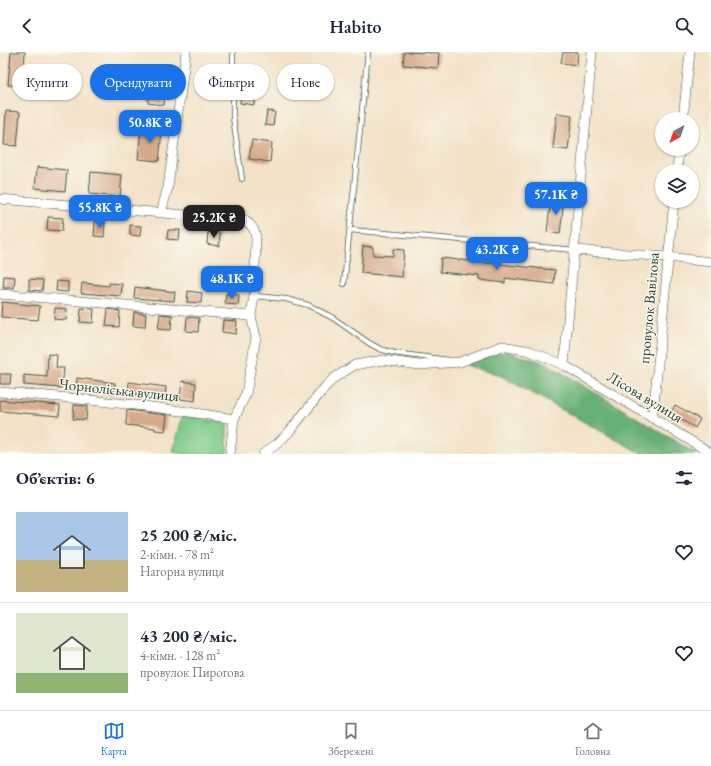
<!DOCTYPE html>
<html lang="uk">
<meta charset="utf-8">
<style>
:root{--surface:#fff;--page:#f6f6f7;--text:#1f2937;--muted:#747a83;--line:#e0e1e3;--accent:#1a73e8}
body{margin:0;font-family:"EB Garamond",serif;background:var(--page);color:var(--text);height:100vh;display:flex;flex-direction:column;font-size:15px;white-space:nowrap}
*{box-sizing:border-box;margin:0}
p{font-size:13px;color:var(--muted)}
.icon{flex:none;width:22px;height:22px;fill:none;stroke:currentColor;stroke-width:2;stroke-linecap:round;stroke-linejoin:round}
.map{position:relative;height:402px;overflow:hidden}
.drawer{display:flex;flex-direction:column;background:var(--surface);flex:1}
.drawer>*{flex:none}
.hud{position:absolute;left:12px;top:12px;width:400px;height:36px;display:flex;gap:8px}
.needle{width:26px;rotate:220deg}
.fabs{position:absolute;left:655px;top:60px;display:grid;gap:8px}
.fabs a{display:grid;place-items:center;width:44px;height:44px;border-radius:50%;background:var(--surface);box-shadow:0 1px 3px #0004;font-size:20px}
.price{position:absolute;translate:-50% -34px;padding:0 9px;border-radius:8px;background:var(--accent);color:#fff;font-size:13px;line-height:26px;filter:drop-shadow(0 1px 2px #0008)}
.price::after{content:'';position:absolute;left:50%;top:24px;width:12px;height:9px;margin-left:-6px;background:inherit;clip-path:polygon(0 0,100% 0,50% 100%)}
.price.on{background:#222;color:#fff}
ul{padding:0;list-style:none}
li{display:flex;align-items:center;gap:12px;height:100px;padding:0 16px}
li+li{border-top:1px solid var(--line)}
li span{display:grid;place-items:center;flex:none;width:112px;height:80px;border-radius:0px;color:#555}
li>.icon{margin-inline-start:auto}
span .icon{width:48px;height:48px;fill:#fffc;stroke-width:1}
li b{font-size:17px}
h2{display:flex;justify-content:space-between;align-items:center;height:48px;padding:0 16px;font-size:17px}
.chip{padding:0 14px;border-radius:18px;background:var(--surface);box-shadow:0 1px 3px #0004;font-size:14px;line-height:36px}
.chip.on{background:var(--accent);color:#fff}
header{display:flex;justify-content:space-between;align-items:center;height:52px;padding:0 16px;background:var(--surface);font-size:18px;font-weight:600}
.dock{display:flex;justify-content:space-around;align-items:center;height:56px;border-top:1px solid var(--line);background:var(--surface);font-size:11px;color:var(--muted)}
.dock a{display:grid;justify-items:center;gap:2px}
.dock .on{color:var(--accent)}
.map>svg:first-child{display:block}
</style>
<header><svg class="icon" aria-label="back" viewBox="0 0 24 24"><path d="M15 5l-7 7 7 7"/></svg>Habito<svg class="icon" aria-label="search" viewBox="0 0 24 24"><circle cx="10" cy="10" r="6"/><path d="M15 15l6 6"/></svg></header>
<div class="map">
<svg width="711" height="402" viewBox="0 0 711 402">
<rect width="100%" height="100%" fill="#fbf7ec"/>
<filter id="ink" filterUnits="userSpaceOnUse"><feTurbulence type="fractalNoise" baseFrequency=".025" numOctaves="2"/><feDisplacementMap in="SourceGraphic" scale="8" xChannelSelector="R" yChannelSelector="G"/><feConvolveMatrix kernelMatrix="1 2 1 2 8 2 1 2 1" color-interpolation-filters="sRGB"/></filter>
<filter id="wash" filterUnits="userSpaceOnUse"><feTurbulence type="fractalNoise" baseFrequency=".012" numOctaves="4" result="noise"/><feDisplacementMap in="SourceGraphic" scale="16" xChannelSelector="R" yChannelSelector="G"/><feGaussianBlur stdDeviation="0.9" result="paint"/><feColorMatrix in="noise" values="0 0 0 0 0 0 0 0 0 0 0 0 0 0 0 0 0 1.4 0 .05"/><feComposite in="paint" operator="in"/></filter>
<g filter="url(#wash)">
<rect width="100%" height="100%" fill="#f3e2c7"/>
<!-- green -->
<path fill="#7ecb89" stroke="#4e845e" d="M183 363 227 371V400L226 402H185L173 400Z"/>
<!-- forest -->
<path fill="#66af75" stroke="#427654" d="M505 299 546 311 697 402H642L501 324 465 313Z"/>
<g id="blocks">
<!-- building -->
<path fill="#d7a98a" d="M11 0H25L23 34 8 33Z
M404 0 439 1 438 16 403 13Z
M563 0H578L577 13 561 11Z
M150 20 167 22 164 53 148 51Z
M241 42 255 44 254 53 240 51Z
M6 59 20 60 17 94 4 93Z
M267 59 275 60 273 74 265 73Z
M557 61 572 63 568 98 553 96Z
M141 76 162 78 159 109 138 107Z
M252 88 272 91 270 110 249 107Z
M37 115 67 118 65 139 35 136Z
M91 120 122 123 120 145 89 142Z
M551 145 564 147 560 182 547 180Z
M48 165 63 166 62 179 47 178Z
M95 169 105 170 104 185 94 184Z
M130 173 141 174 140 184 130 183Z
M168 178H180L179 188 167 187Z
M208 180 220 181 219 194 207 192Z
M363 194 373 195V203L393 204V197L404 198 402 225 361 221Z
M441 206 555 218 554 232 505 226V231L479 228V224L440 220Z
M4 224 15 225 14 236H3Z
M29 227 43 228 42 239 29 238Z
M57 229 68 230V240L56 239Z
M82 231 109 234V231L122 232 121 244 81 241Z
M135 235 175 240 174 249 134 246Z
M188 239 202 241 201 251 187 250Z
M226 242 239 243 238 253 225 252Z
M2 250 40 254 38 268 1 265Z
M55 256 67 257 66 268 54 267Z
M81 256 94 257 93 271 80 270Z
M108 257 120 259 119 275 106 274Z
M134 260 146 262 145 275 133 274Z
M160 262 172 263 171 278 158 277Z
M187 265 199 266 198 280 186 279Z
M223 268 237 269 236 282 222 280Z
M48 302 57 303 56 316H64L62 336 24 333V323L47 325Z
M0 322H11L10 332H0Z
M77 326 115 331 114 341 76 338Z
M182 329 196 331 195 349 180 347Z
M129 330 166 335 165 346 128 342Z
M0 348 60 353 59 364 0 359Z
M74 353 87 354 86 368 73 367Z
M675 353 700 367 695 376 671 361Z
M127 358 167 363 165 379 155 378V376L126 373Z"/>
</g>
</g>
<g filter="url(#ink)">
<use href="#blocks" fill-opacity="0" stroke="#3f564a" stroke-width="1"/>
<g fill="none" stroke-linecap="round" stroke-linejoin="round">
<!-- lane casing -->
<g stroke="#3f564a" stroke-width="6">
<path id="lane" d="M233 0V65L242 127
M350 178 575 198
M344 232 368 0
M254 244 286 247 308 253 333 266 369 291 380 297 394 301 448 308"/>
</g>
<!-- street casing -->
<g stroke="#3f564a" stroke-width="10">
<path id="street" d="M683 67 690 0
M677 119 679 97
M0 147 244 168C252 173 255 177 256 187L254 244 251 264 256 285 246 342 234 367 230 402
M161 161 168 135 186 0
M575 198 667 205 711 210
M0 242 251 264
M564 313 592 0
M0 340C78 346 156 354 234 367
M652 366 655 342 674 149
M263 402 278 391 289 380 326 334 334 326 355 313 383 308 419 313 460 310 502 294 530 299 564 313 711 401"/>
</g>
<!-- lane -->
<use href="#lane" stroke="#fff" stroke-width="4.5"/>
<!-- street -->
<use href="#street" stroke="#fff" stroke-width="9"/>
</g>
</g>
<g text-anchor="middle" stroke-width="3" stroke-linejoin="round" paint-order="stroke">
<!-- street labels -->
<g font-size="15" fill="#1f3d34" stroke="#fbf7ec">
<text transform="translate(649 256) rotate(-85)" y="5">провулок Вавілова</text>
<text transform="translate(119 338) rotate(6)" y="5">Чорноліська вулиця</text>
<text transform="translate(645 345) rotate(31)" y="5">Лісова вулиця</text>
</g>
</g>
</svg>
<div class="fabs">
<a><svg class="needle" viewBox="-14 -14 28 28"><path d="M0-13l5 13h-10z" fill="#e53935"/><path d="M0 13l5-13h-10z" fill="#747a83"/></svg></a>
<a><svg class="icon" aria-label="layers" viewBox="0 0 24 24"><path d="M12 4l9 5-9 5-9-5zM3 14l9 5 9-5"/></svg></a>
</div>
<b class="price" style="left:150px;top:92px">50.8K ₴</b>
<b class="price" style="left:556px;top:164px">57.1K ₴</b>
<b class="price" style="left:100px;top:177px">55.8K ₴</b>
<b class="price on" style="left:214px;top:187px">25.2K ₴</b>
<b class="price" style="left:497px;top:219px">43.2K ₴</b>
<b class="price" style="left:232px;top:248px">48.1K ₴</b>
<div class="hud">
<a class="chip">Купити</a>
<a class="chip on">Орендувати</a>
<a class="chip">Фільтри</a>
<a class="chip">Нове</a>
</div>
</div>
<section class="drawer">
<h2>Об’єктів: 6<svg class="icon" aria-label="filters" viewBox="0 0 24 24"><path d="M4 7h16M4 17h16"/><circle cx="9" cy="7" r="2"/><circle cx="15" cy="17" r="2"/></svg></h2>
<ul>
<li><span style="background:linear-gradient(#a9c7e8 60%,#c2b280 0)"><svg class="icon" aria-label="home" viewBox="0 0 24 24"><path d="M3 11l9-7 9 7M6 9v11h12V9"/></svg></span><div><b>25 200 ₴/міс.</b><p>2-кімн. · 78 m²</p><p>Нагорна вулиця</p></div><svg class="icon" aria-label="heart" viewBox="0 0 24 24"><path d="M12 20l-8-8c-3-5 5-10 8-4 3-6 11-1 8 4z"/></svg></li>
<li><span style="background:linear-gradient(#dfe7d0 75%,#8fb573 0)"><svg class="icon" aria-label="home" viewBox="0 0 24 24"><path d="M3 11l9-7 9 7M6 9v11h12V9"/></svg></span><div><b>43 200 ₴/міс.</b><p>4-кімн. · 128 m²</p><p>провулок Пирогова</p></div><svg class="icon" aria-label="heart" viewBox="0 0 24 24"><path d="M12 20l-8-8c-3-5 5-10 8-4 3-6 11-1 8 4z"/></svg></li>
</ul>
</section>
<nav class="dock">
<a class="on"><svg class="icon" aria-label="map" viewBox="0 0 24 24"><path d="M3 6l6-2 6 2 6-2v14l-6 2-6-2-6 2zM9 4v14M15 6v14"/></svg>Карта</a>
<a><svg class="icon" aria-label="saved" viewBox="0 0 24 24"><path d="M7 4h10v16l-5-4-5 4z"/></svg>Збережені</a>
<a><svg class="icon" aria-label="home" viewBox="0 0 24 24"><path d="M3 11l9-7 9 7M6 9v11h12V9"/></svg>Головна</a>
</nav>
